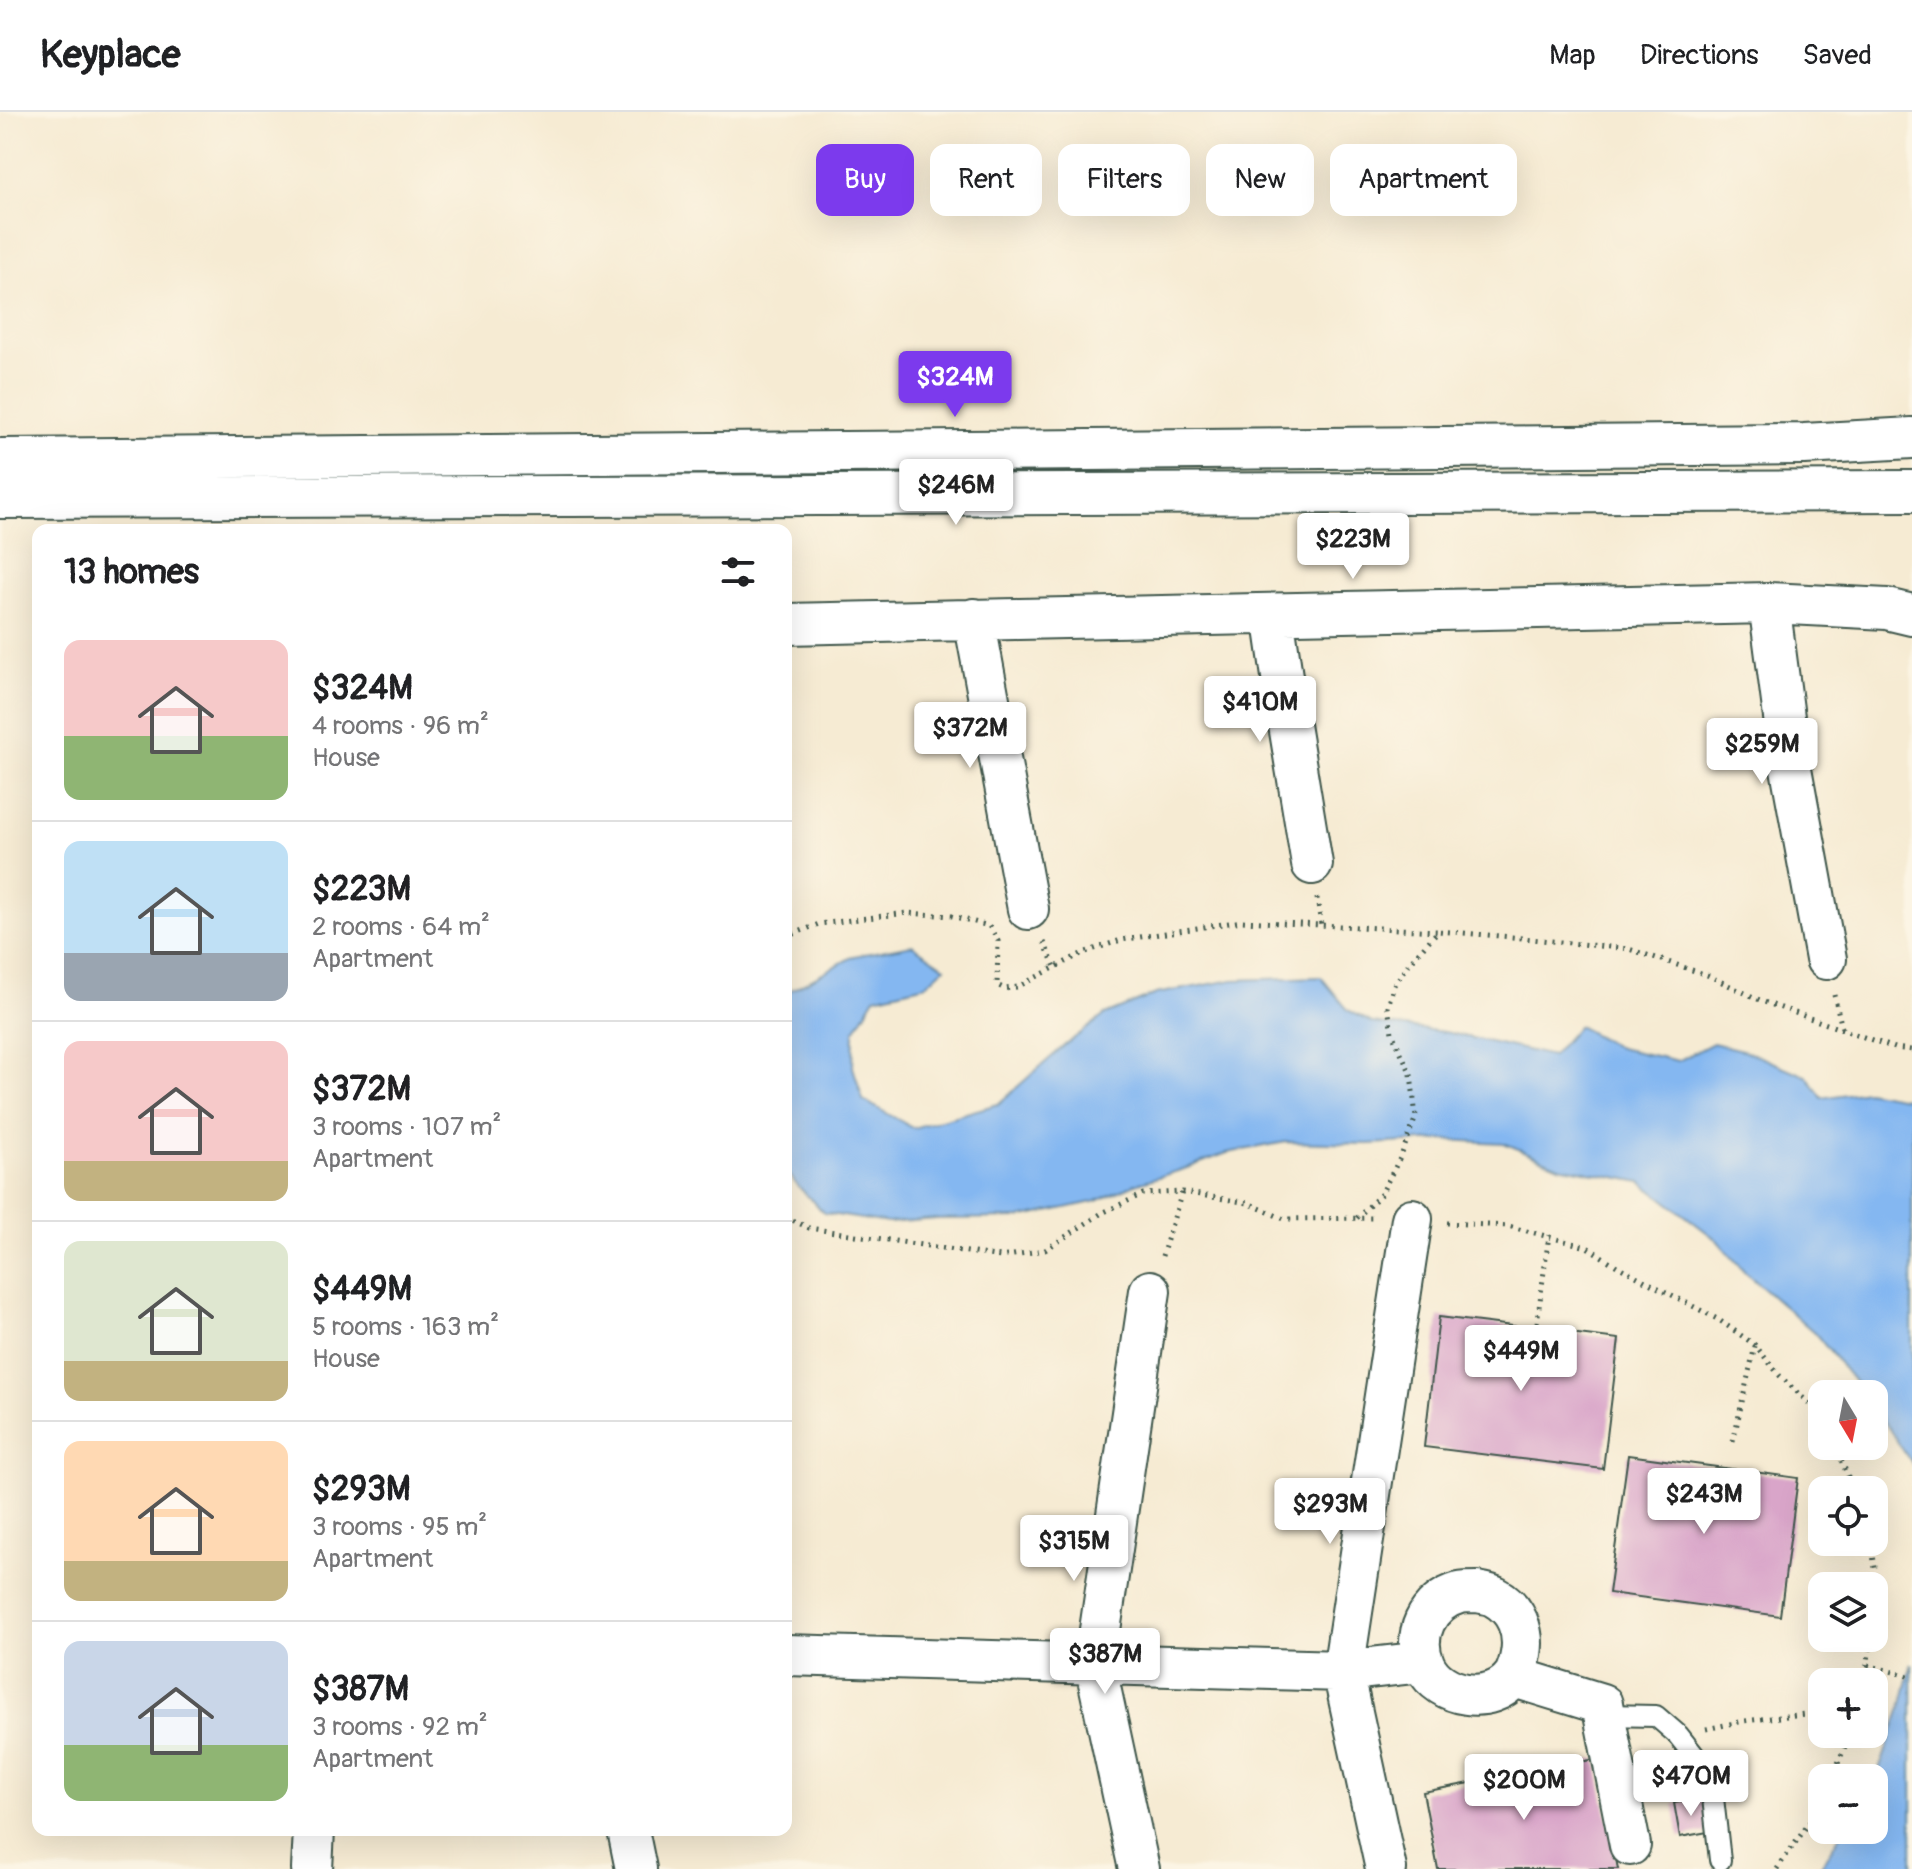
<!DOCTYPE html>
<meta charset="utf-8">
<style>
:root{--surface:#fff;--page:#f2f2f2;--text:#202124;--muted:#757577;--line:#e0e0e0;--accent:#7c3aed}
body{margin:0;font-family:Pangolin,sans-serif;background:var(--page);color:var(--text);height:100vh;display:flex;flex-direction:column;font-size:30px;white-space:nowrap}
*{box-sizing:border-box;margin:0}
p{font-size:26px;color:var(--muted)}
.icon{flex:none;width:44px;height:44px;fill:none;stroke:currentColor;stroke-width:2;stroke-linecap:round;stroke-linejoin:round}
.map{position:relative;flex:1;overflow:hidden}
.panel{position:absolute;left:32px;top:412px;width:760px;height:1312px;display:flex;flex-direction:column;background:var(--surface);border-radius:16px;box-shadow:0 8px 32px #0002}
.panel>*{flex:none}
.hud{position:absolute;left:816px;top:32px;width:760px;height:72px;display:flex;gap:16px}
.needle{width:52px;rotate:170deg}
.buttons{position:absolute;left:1808px;top:1268px;display:grid;gap:16px}
.buttons a{display:grid;place-items:center;width:80px;height:80px;border-radius:16px;background:var(--surface);box-shadow:0 8px 32px #0002;font-size:40px}
.price{position:absolute;translate:-50% -68px;padding:0 18px;border-radius:8px;background:#fff;color:#222;font-size:26px;line-height:52px;filter:drop-shadow(0 2px 4px #0008)}
.price::after{content:'';position:absolute;left:50%;top:48px;width:24px;height:18px;margin-left:-12px;background:inherit;clip-path:polygon(0 0,100% 0,50% 100%)}
.price.on{background:var(--accent);color:#fff}
ul{padding:0;list-style:none}
li{display:flex;align-items:center;gap:24px;height:200px;padding:0 32px}
li+li{border-top:2px solid var(--line)}
li span{display:grid;place-items:center;flex:none;width:224px;height:160px;border-radius:16px;color:#555}
li>.icon{margin-inline-start:auto}
span .icon{width:96px;height:96px;fill:#fffc;stroke-width:1}
li b{font-size:34px}
h2{display:flex;justify-content:space-between;align-items:center;height:96px;padding:0 32px;font-size:34px}
.chip{padding:0 28px;border-radius:16px;background:var(--surface);box-shadow:0 8px 32px #0002;font-size:28px;line-height:72px}
.chip.on{background:var(--accent);color:#fff}
header{display:flex;align-items:center;gap:48px;box-sizing:border-box;height:112px;padding:0 40px;background:var(--surface);border-bottom:2px solid var(--line)}
header strong{font-size:38px}
nav{display:flex;gap:44px;margin-inline-start:auto;font-size:28px}
.map>svg:first-child{display:block}
</style>
<header>
<strong>Keyplace</strong>
<nav><a>Map</a><a>Directions</a><a>Saved</a></nav>
</header>
<div class="map">
<svg width="1912" height="1757" viewBox="0 0 1912 1757">
<rect width="100%" height="100%" fill="#fcf5e5"/>
<filter id="ink" filterUnits="userSpaceOnUse"><feTurbulence type="fractalNoise" baseFrequency=".0125" numOctaves="2"/><feDisplacementMap in="SourceGraphic" scale="16" xChannelSelector="R" yChannelSelector="G"/><feConvolveMatrix kernelMatrix="1 2 1 2 8 2 1 2 1" color-interpolation-filters="sRGB"/></filter>
<filter id="wash" filterUnits="userSpaceOnUse"><feTurbulence type="fractalNoise" baseFrequency=".006" numOctaves="4" result="noise"/><feDisplacementMap in="SourceGraphic" scale="32" xChannelSelector="R" yChannelSelector="G"/><feGaussianBlur stdDeviation="1.8" result="paint"/><feColorMatrix in="noise" values="0 0 0 0 0 0 0 0 0 0 0 0 0 0 0 0 0 1.4 0 .05"/><feComposite in="paint" operator="in"/></filter>
<g filter="url(#wash)">
<rect width="100%" height="100%" fill="#f6ebd3"/>
<!-- water -->
<path fill="#84b7f1" stroke="#527a92" stroke-width="2" d="M912 833 945 855 926 873 875 885 854 920 853 955 863 988 913 1016 998 992 1065 933 1105 903 1156 882 1233 868 1321 865 1348 898 1372 911 1445 920 1552 944 1578 914 1619 936 1678 949 1713 931 1746 939 1808 965 1822 986 1866 979 1912 987V1352L1874 1294V1282H1864L1815 1221 1745 1160 1717 1128 1641 1070 1559 1054 1504 1031 1444 1028 1368 1032 1286 1030 1227 1041 1184 1057 1135 1072 1097 1089 1020 1106 937 1107 888 1111 824 1101 796 1072 786 1057V884L789 879 854 844Z
M1912 1551V1757H1819L1843 1718H1874V1667L1882 1650 1901 1596Z"/>
<g id="blocks">
<!-- building -->
<path fill="#d9a5c9" d="M1439 1205 1619 1227 1603 1357 1424 1335Z
M1628 1343 1798 1366 1780 1504 1609 1481Z
M1596 1647 1618 1757H1438L1423 1680Z
M1702 1686 1708 1720 1680 1725 1674 1691Z"/>
</g>
</g>
<g filter="url(#ink)">
<use href="#blocks" fill-opacity="0" stroke="#3f574c" stroke-width="2"/>
<g fill="none" stroke-linecap="round" stroke-linejoin="round">
<!-- service casing -->
<g stroke="#3f574c" stroke-width="24">
<path id="service" d="M1604 1603 1656 1604 1678 1623 1696 1646 1712 1677 1720 1748"/>
</g>
<!-- minor casing -->
<g stroke="#3f574c" stroke-width="44">
<path id="minor" d="M0 347 1804 332 1912 326
M0 386 1912 379
M1769 491 1790 651 1826 847
M1273 502 1289 613 1312 752
M974 507 1028 797
M786 512 1769 491 1887 497 1912 503
M1477 1480C1483 1481 1490 1482 1495 1485 1516 1496 1525 1520 1521 1542 1520 1549 1517 1560 1513 1565 1492 1594 1440 1585 1425 1554 1411 1524 1427 1490 1459 1481 1464 1480 1471 1480 1477 1480Z
M786 1543 1343 1559 1423 1550
M1514 1565 1602 1592 1630 1733
M628 1718 636 1757
M312 1757 314 1718
M1139 1757 1095 1552 1150 1179
M1386 1757 1343 1559 1412 1107"/>
</g>
<!-- path -->
<path stroke="#3f574c" stroke-width="5" stroke-dasharray="2 6" stroke-linecap="butt" d="M1317 786 1321 813
M786 825 819 812 907 801 952 804 989 814 998 829 997 873 1005 877 1017 875 1083 841 1121 828 1242 809 1437 819
M1044 830 1055 855
M1834 883 1842 916
M786 1105 809 1116 1001 1145 1045 1138 1102 1101 1143 1082 1182 1080 1248 1091 1284 1107 1377 1106
M1357 1106 1381 1082 1401 1044 1416 1005 1411 962 1392 921 1388 895 1394 873 1409 851 1438 819 1512 825 1629 837 1707 863 1764 890 1895 936 1912 938
M1447 1111 1508 1114 1587 1135 1617 1154 1719 1208 1755 1233 1780 1264 1818 1300 1822 1307
M1162 1144 1182 1080
M1537 1211 1549 1123
M1733 1329 1755 1234
M1835 1334 1854 1378
M1871 1430 1876 1462 1874 1508
M1868 1553 1912 1565
M1864 1570 1872 1526
M1706 1617 1744 1609 1822 1600
M1832 1666 1850 1622
M1777 1757 1814 1704 1822 1688"/>
<!-- service -->
<use href="#service" stroke="#fff" stroke-width="20"/>
<!-- minor -->
<use href="#minor" stroke="#fff" stroke-width="40"/>
</g>
</g>
</svg>
<div class="buttons">
<a><svg class="needle" viewBox="-14 -14 28 28"><path d="M0-13l5 13h-10z" fill="#e53935"/><path d="M0 13l5-13h-10z" fill="#757577"/></svg></a>
<a><svg class="icon" aria-label="locate" viewBox="0 0 24 24"><circle cx="12" cy="12" r="6"/><path d="M12 2v4M12 18v4M2 12h4M18 12h4"/></svg></a>
<a><svg class="icon" aria-label="layers" viewBox="0 0 24 24"><path d="M12 4l9 5-9 5-9-5zM3 14l9 5 9-5"/></svg></a>
<a>+</a>
<a>−</a>
</div>
<b class="price on" style="left:955px;top:307px">$324M</b>
<b class="price" style="left:956px;top:415px">$246M</b>
<b class="price" style="left:1353px;top:469px">$223M</b>
<b class="price" style="left:1260px;top:632px">$410M</b>
<b class="price" style="left:970px;top:658px">$372M</b>
<b class="price" style="left:1762px;top:674px">$259M</b>
<b class="price" style="left:1521px;top:1281px">$449M</b>
<b class="price" style="left:1704px;top:1424px">$243M</b>
<b class="price" style="left:1330px;top:1434px">$293M</b>
<b class="price" style="left:1074px;top:1471px">$315M</b>
<b class="price" style="left:1105px;top:1584px">$387M</b>
<b class="price" style="left:1691px;top:1706px">$470M</b>
<b class="price" style="left:1524px;top:1710px">$200M</b>
<div class="hud">
<a class="chip on">Buy</a>
<a class="chip">Rent</a>
<a class="chip">Filters</a>
<a class="chip">New</a>
<a class="chip">Apartment</a>
</div>
<section class="panel">
<h2>13 homes<svg class="icon" aria-label="filters" viewBox="0 0 24 24"><path d="M4 7h16M4 17h16"/><circle cx="9" cy="7" r="2"/><circle cx="15" cy="17" r="2"/></svg></h2>
<ul>
<li><span style="background:linear-gradient(#f6c9c9 60%,#8fb573 0)"><svg class="icon" aria-label="home" viewBox="0 0 24 24"><path d="M3 11l9-7 9 7M6 9v11h12V9"/></svg></span><div><b>$324M</b><p>4 rooms · 96 m²</p><p>House</p></div></li>
<li><span style="background:linear-gradient(#bfe0f5 70%,#9aa5b1 0)"><svg class="icon" aria-label="home" viewBox="0 0 24 24"><path d="M3 11l9-7 9 7M6 9v11h12V9"/></svg></span><div><b>$223M</b><p>2 rooms · 64 m²</p><p>Apartment</p></div></li>
<li><span style="background:linear-gradient(#f6c9c9 75%,#c2b280 0)"><svg class="icon" aria-label="home" viewBox="0 0 24 24"><path d="M3 11l9-7 9 7M6 9v11h12V9"/></svg></span><div><b>$372M</b><p>3 rooms · 107 m²</p><p>Apartment</p></div></li>
<li><span style="background:linear-gradient(#dfe7d0 75%,#c2b280 0)"><svg class="icon" aria-label="home" viewBox="0 0 24 24"><path d="M3 11l9-7 9 7M6 9v11h12V9"/></svg></span><div><b>$449M</b><p>5 rooms · 163 m²</p><p>House</p></div></li>
<li><span style="background:linear-gradient(#ffd9b3 75%,#c2b280 0)"><svg class="icon" aria-label="home" viewBox="0 0 24 24"><path d="M3 11l9-7 9 7M6 9v11h12V9"/></svg></span><div><b>$293M</b><p>3 rooms · 95 m²</p><p>Apartment</p></div></li>
<li><span style="background:linear-gradient(#c9d6e8 65%,#8fb573 0)"><svg class="icon" aria-label="home" viewBox="0 0 24 24"><path d="M3 11l9-7 9 7M6 9v11h12V9"/></svg></span><div><b>$387M</b><p>3 rooms · 92 m²</p><p>Apartment</p></div></li>
</ul>
</section>
</div>
